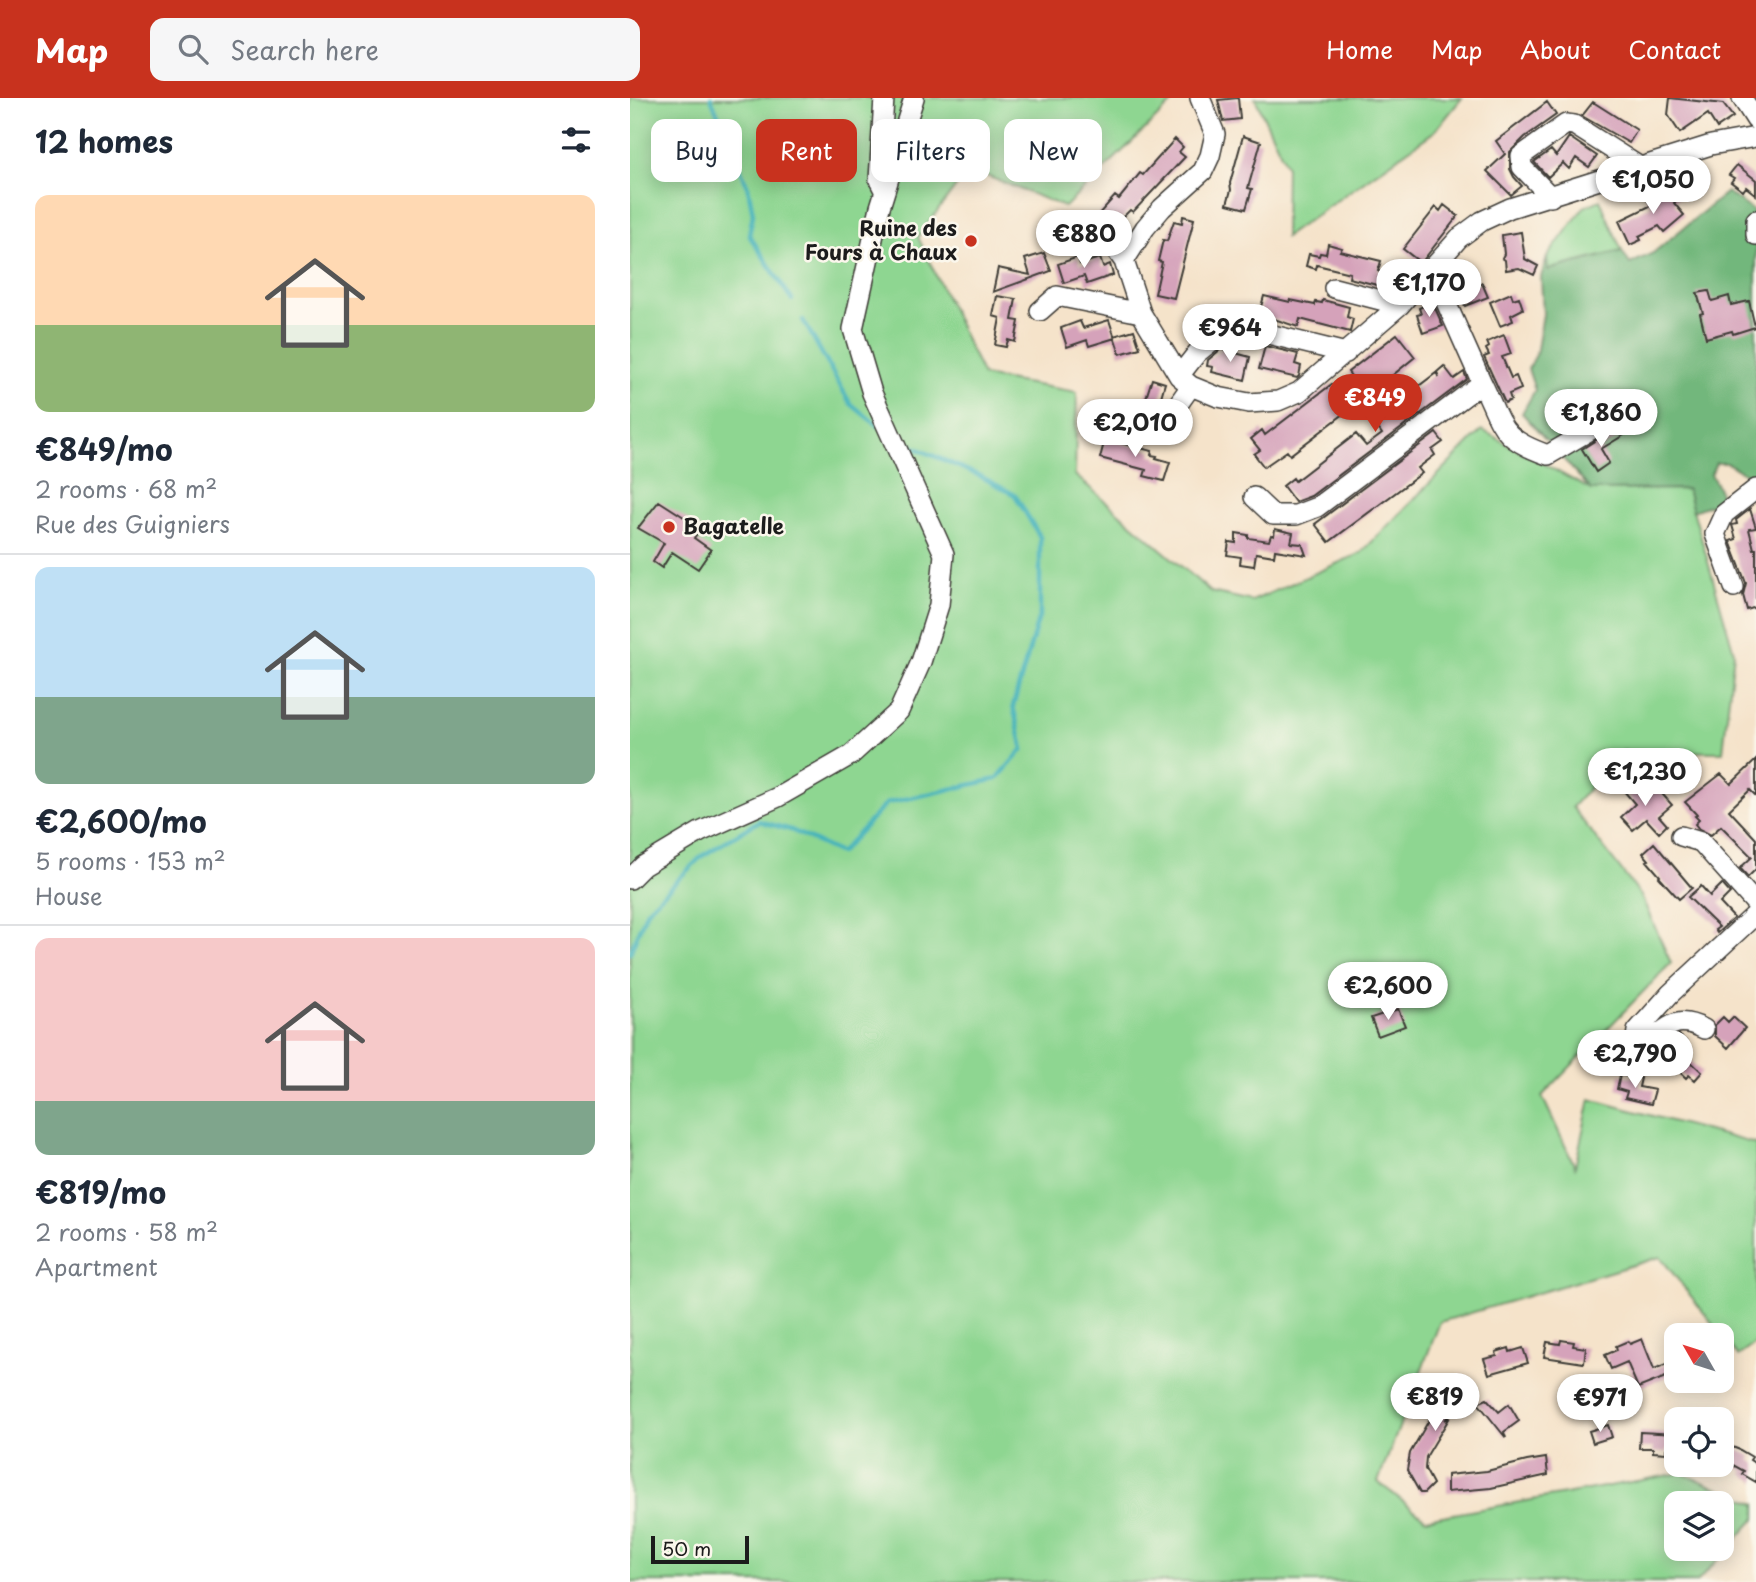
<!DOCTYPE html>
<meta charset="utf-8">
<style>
:root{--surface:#fff;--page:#f6f6f7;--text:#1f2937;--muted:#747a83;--line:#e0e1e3;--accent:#c8321e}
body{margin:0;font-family:"Playpen Sans",sans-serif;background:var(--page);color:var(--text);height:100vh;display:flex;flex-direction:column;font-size:26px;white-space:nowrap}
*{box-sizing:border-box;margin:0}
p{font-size:23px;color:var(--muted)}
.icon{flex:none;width:38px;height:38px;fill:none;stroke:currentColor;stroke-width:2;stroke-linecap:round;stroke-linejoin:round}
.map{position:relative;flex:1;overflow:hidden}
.sheet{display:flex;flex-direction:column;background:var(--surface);width:630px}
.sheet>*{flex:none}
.guide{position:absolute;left:21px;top:21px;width:665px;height:63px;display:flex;gap:14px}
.needle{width:46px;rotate:309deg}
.fabs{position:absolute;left:1034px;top:1225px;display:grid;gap:14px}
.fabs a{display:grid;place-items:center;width:70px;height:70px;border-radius:14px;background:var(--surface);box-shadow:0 4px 18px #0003;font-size:35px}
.scale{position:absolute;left:21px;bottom:18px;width:98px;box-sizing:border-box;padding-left:7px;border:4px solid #1c1c1c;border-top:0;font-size:19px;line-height:24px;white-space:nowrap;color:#1c1c1c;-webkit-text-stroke:5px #fbf7ec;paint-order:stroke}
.price{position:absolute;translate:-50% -60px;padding:0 16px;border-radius:24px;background:#fff;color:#222;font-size:23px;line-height:46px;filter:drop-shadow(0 2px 4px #0008)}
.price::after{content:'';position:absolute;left:50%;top:42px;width:21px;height:16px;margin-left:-10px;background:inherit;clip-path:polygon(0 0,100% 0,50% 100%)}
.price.active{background:var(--accent);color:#fff}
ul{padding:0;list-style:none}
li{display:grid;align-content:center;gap:14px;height:371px;padding:0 35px}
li+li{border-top:2px solid var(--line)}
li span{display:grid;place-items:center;height:217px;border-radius:14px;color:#555}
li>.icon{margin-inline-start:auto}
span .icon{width:126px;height:126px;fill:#fffc;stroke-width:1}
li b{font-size:30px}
h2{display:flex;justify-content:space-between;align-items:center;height:84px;padding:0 35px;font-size:30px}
.tag{padding:0 24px;border-radius:14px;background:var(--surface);box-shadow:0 4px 18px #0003;font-size:24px;line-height:63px}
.tag.active{background:var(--accent);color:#fff}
header{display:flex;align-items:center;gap:42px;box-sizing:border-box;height:98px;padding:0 35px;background:var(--accent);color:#fff}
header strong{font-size:33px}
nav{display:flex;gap:38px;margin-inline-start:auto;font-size:24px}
.search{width:490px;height:63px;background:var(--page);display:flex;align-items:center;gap:18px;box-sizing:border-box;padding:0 24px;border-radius:14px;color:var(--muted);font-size:26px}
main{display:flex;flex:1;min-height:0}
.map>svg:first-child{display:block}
</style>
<header>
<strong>Map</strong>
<div class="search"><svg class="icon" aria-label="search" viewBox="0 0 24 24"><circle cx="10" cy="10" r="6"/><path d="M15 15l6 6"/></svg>Search here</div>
<nav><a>Home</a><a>Map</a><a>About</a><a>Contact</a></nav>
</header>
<main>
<section class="sheet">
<h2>12 homes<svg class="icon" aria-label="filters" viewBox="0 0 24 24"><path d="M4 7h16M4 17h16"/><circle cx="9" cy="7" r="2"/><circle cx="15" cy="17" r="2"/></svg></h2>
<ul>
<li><span style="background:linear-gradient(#ffd9b3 60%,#8fb573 0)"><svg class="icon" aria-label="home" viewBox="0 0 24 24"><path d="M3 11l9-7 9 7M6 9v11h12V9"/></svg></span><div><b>€849/mo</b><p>2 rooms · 68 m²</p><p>Rue des Guigniers</p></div></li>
<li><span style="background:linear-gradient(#bfe0f5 60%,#7fa58c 0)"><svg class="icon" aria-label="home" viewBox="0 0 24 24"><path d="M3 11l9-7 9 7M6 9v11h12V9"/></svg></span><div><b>€2,600/mo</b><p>5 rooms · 153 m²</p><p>House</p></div></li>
<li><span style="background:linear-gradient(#f6c9c9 75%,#7fa58c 0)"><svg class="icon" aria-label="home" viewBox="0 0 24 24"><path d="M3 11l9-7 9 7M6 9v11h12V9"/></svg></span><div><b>€819/mo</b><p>2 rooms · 58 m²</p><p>Apartment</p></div></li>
</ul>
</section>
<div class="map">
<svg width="1126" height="1484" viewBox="0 0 1126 1484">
<rect width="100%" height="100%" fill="#fbf7ec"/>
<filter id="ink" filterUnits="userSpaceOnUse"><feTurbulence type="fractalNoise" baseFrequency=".0143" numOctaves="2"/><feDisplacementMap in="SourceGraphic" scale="14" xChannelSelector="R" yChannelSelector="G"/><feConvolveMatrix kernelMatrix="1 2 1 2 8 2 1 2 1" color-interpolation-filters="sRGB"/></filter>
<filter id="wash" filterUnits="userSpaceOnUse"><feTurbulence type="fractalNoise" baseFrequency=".00686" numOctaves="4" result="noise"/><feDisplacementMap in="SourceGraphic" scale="28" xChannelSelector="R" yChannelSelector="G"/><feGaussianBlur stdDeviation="1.57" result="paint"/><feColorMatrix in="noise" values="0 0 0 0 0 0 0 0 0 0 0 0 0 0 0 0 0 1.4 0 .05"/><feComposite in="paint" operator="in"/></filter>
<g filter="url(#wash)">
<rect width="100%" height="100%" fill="#f5e3ca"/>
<!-- green -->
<path fill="#8ed691" stroke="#557956" stroke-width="2" fill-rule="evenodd" d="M0 0H547L435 109 339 71 288 139 353 278 447 294 445 377 581 494 622 503 731 455 852 332 961 392 1057 391 1104 554 1093 654 993 653 942 709 1011 798 1041 865 912 998 945 1069 960 1001 1126 1046V1245L1108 1258 1030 1159 810 1224 748 1384 796 1421 1051 1375 1126 1406V1420L1067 1484H0ZM1046 1405H1092V1451H1046Z
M625 0H832L805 33 655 139 656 67Z
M970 102 992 153 917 172V159L954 109Z"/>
<!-- forest -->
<path fill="#72b77b" stroke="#476a4c" stroke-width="2" d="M1097 94 1125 114 1114 127 1116 139 1126 149V378L1122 380 1097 365H1086L1081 376 1089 391 1091 403 1063 413 1057 391 961 392 892 315 905 292 898 271 906 257 913 216 911 179 917 159 918 172 992 153 1000 166 1023 155Z"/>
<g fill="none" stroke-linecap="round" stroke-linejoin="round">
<!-- stream -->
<path stroke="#42b2bb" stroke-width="4.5" d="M81 0 118 89 123 116 119 137 162 202
M173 222 220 305 248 328
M0 855 17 812 72 758 129 723 161 732 210 755 257 705 367 681 393 651 383 608 410 515V439L385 397 350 378 270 343"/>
</g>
<g id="blocks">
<!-- building -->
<path fill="#d5a2ba" d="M608 0 610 21 593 23 588 2Z
M1040 0 1093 6 1103 19 1087 30 1078 16 1050 35 1038 17Z
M917 4 926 17 895 39 880 54V71L884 79 892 88 881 97 857 73 875 56 866 43Z
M963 4 1007 32 999 45 952 18Z
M613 38 631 44 618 90 622 91 616 111 597 106 601 92 600 85Z
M939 39 967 58 959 69 946 60 939 71 933 65 918 79 904 64 921 52 926 58Z
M545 41 553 49 549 54 555 59 503 114 500 112 485 127 479 121 475 126 466 119 485 98 489 101 510 75 513 77Z
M1107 67 1126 82V97L1116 89 1113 93 1101 84 1104 80 1099 77Z
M1026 89 1032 95 1040 89 1049 99 1044 105 1054 117 1034 134 1029 128 1009 138 1011 142 1000 147 989 123 1022 107 1016 101Z
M814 107 828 118 791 165 773 151 806 109 810 113Z
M553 118 564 121 544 200 525 196 532 164 528 163 533 142 537 143 544 123 552 125Z
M891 134 895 161 908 168 904 177 889 170 876 172 875 162 872 160 874 156 872 137Z
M698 146 712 150 710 153 751 163 748 173 754 175 751 188 719 180 720 175 687 167 686 171 676 168 679 156 689 158 690 155 696 156Z
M414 155 421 173 363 194 368 170 400 177 395 161Z
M448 159 450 166 470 160 473 169 480 166 483 177 457 186 454 178 434 185 428 166Z
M841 175 846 187 852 185 858 199 835 208 822 182Z
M1079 193 1082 203 1099 198 1101 207 1119 203 1125 229 1103 236 1102 233 1076 240 1070 216 1073 215 1067 195Z
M881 195 883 201 889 199 893 211 881 217 883 223 870 228 860 204Z
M367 198 386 201 382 222 389 223 385 244 378 242 376 249 365 247 370 220 363 218Z
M634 198 660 204V202L685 207 686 204 692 205 693 202 719 209 717 219 723 221 720 234 670 221 668 229 629 216Z
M800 205 802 211 805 210 813 228 793 235 787 217 791 216 789 210Z
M479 222 485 240 459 248 457 242 437 249 431 230 450 223 453 230Z
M504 232 510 250 490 256 484 238Z
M767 236 785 259 731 303 721 290 727 286 718 274Z
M874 237 881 256 872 259 881 280 886 278 891 291 879 296 881 302 875 305 854 259 859 257 856 251 859 249 857 244Z
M635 248 668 256 665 266 671 268 669 278 667 280 629 271Z
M591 251 620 259 615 282 582 274 583 269 577 268 578 262Z
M814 268 824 281 834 274 837 281 681 398 665 404 653 388 663 380 665 383 726 336 736 348 752 336 743 323 806 275 809 279 807 274Z
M522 281 535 285 531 299 537 301 528 314 519 311 521 305 515 303Z
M702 286 716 305 711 309 715 315 660 357 657 353 634 369 624 356 630 352 621 341 632 332 635 337Z
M988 328 994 337 971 351 979 365 966 374 952 351Z
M806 335 813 344 802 352 805 357 788 370 792 375 699 444 685 426Z
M475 341 522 353 521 357 527 358 526 360 540 364 534 383 514 378 516 372 470 360Z
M29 403 71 430 64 440 81 452 68 471 42 454 32 470 23 464 34 445 8 430Z
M1120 411 1126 430 1119 431 1124 451H1126V509L1117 512 1113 497 1116 485 1100 443 1106 441 1102 427 1107 426 1106 422Z
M645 431 663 435 661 445 672 446 676 457 645 452 644 458 626 455 624 468 610 466 611 459 597 457 599 444 606 445V435L618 437V440L639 443 641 437 644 438Z
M1126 662V698L1120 692 1099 712 1126 741V771L1118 779 1110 770 1122 759 1091 728 1081 737 1069 731 1065 726 1069 722 1065 718 1067 717 1055 704 1091 676 1101 686Z
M994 680 1014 701 1026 689 1042 707 1029 718 1037 727 1029 735 1016 721 1003 732 991 719 1005 706 988 686Z
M1024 745 1062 790 1049 801 1029 779 1030 778 1017 763 1019 762 1013 755Z
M1092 786 1100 795 1090 805 1104 820 1087 835 1085 832 1089 829 1058 799 1071 788 1080 798Z
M768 911 775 928 748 938 741 920Z
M1093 919 1098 924 1103 919 1115 930 1098 950 1085 938V927Z
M1049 937 1057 944 1049 953 1072 974 1065 982 1059 977 1056 980 1039 964 1043 959 1036 952Z
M990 977 1011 980 1009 989 1025 992 1021 1006 995 1000 997 994 987 991Z
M1012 1241 1024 1271 1037 1266 1041 1277 1008 1290 997 1264 981 1271 975 1257 987 1252 986 1248 998 1243 1000 1246Z
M931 1242 944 1244 943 1248 956 1250 954 1265 914 1259 917 1244 930 1246Z
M879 1250 880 1254 893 1250 898 1265 859 1276 854 1261 867 1258 866 1254Z
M832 1277 844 1287 815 1322 820 1319 796 1359 795 1371 803 1386 794 1395H790L777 1372 780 1355 810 1303Z
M857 1301 869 1314 879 1306 889 1323 874 1334 876 1340 848 1305Z
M978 1327 982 1339 963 1345 959 1333Z
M1010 1334 1046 1336V1351H1036V1355L1023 1354V1350H1009Z
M1092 1345 1110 1352 1122 1359 1120 1362 1126 1366V1384L1112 1376 1114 1373 1092 1361Z
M916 1360 918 1377 861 1390 817 1394V1377L857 1373 897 1363Z"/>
</g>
</g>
<g filter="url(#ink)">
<use href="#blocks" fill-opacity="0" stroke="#3d3a36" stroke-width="2"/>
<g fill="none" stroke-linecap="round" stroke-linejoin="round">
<!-- minor casing -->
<g stroke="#3d3a36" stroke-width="22">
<path id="minor" d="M1112 0 1126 22
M253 90 249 82 254 0
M921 99 892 69 891 58 936 26 944 27 1010 69
M1126 122V137
M437 136 475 143 484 149 494 163 511 215 549 278 561 288 588 299 619 305 648 303 669 294 770 207 829 140 852 123 880 110 1081 47 1126 39
M494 163 515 130 532 110 573 73 580 58 585 36 570 0
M704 190 770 207
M410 213 427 198 511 215
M549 278 567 255 602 227 716 255
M852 285C873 328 869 340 918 357L969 327
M509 323 532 329 561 288
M624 399 643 417H666L687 409 852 285 802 173
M1104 489 1085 436 1094 416 1126 391
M1051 738 1071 744 1126 806
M0 781 13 768 70 734 148 699 221 657 269 613 291 564 309 507 314 456 242 295 223 231 250 109 284 0
M1074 931C1042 915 1039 932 1013 947L1008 945 1006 940 1007 933 1040 896 1126 816"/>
</g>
<!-- minor -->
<use href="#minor" stroke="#fff" stroke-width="19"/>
</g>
</g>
<!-- markers -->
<g fill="#c8321e" stroke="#fbf7ec" stroke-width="2.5">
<circle cx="341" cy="143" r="7"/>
<circle cx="39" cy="429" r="7"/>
</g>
<g text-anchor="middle" stroke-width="5" stroke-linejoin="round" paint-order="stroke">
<!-- poi labels -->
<g font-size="21" font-weight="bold" fill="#1c1c1c" stroke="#fbf7ec" text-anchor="end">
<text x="327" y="138">Ruine des<tspan x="327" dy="24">Fours à Chaux</tspan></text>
<text x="53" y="436" text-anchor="start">Bagatelle</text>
</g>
</g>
</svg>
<div class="fabs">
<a><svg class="needle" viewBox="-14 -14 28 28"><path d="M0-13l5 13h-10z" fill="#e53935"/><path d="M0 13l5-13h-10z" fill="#747a83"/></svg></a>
<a><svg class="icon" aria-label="locate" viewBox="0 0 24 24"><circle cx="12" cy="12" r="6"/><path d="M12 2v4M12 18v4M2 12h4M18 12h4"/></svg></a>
<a><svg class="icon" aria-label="layers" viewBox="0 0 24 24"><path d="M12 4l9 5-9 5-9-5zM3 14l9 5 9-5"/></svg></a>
</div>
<div class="scale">50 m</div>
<b class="price" style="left:1023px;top:118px">€1,050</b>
<b class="price" style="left:454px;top:172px">€880</b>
<b class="price" style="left:799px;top:221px">€1,170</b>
<b class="price" style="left:600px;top:266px">€964</b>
<b class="price active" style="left:745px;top:336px">€849</b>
<b class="price" style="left:971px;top:351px">€1,860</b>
<b class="price" style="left:505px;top:361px">€2,010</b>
<b class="price" style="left:1015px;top:710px">€1,230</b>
<b class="price" style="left:758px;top:924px">€2,600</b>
<b class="price" style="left:1005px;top:992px">€2,790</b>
<b class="price" style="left:805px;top:1335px">€819</b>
<b class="price" style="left:970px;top:1336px">€971</b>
<div class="guide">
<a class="tag">Buy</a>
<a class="tag active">Rent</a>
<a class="tag">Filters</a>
<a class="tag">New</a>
</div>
</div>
</main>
